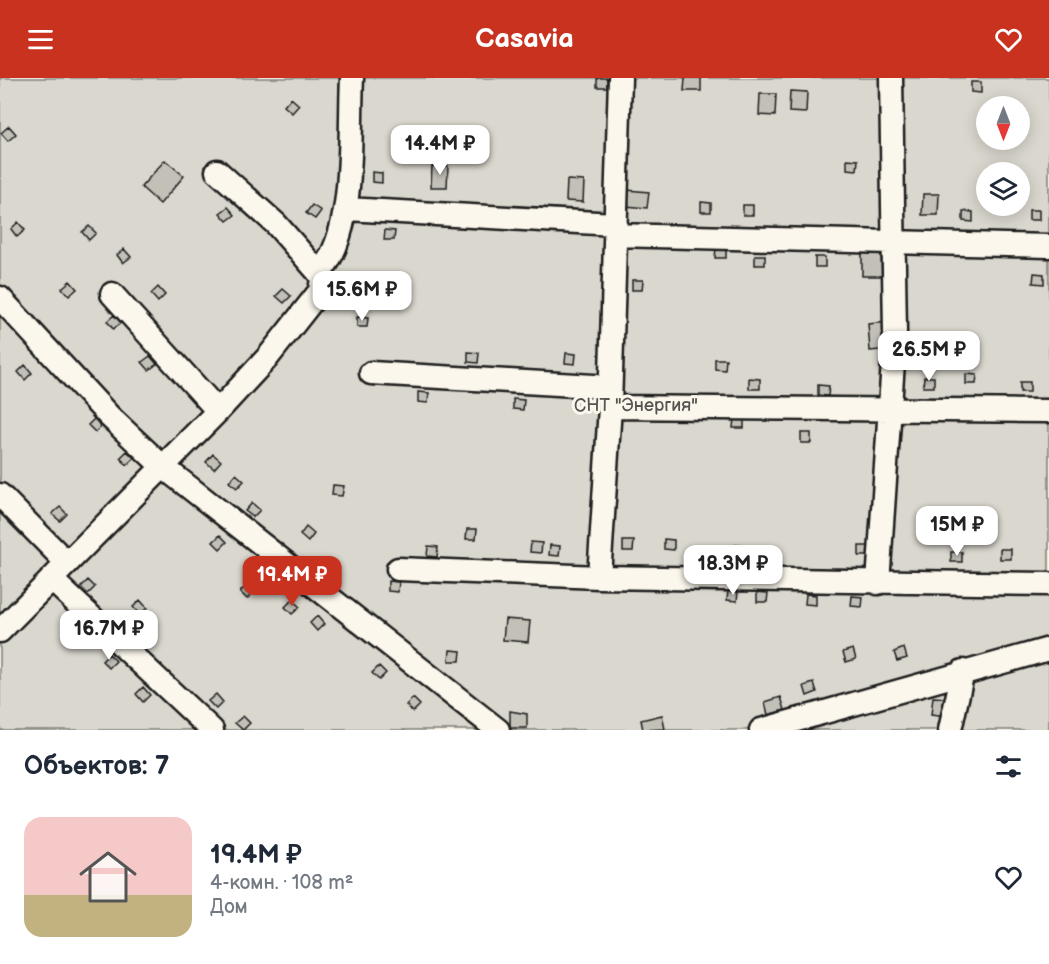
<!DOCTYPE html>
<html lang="ru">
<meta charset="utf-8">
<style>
:root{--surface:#fff;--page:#f6f6f7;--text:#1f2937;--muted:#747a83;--accent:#c8321e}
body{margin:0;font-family:"Balsamiq Sans",sans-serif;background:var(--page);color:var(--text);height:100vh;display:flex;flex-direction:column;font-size:22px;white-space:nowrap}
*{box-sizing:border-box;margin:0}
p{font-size:20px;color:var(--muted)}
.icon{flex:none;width:33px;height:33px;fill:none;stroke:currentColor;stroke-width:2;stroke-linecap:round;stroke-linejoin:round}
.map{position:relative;height:652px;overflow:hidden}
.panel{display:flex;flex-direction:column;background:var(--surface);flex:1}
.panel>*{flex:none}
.needle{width:39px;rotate:180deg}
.fabs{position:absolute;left:976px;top:18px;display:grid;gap:12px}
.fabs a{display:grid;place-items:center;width:54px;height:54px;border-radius:50%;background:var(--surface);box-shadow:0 3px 15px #0003;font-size:30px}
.price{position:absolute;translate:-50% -51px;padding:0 14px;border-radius:12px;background:#fff;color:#222;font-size:20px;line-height:39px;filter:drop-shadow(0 2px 3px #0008)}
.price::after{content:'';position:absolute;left:50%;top:36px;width:18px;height:14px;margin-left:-9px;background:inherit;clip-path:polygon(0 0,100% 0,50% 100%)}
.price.on{background:var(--accent);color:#fff}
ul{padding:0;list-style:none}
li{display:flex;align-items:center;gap:18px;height:150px;padding:0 24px}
li span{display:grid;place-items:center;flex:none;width:168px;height:120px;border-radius:18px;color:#555}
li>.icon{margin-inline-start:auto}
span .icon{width:72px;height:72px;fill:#fffc;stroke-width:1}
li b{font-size:26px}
h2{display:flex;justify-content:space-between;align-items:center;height:72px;padding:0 24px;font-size:26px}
header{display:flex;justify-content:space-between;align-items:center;height:78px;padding:0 24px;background:var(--accent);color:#fff;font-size:27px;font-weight:700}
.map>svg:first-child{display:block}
</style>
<header><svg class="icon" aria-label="menu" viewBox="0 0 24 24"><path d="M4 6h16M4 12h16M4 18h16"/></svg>Casavia<svg class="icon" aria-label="heart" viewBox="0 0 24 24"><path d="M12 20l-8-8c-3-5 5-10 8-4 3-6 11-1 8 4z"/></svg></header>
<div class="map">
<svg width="1049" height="652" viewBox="0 0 1049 652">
<rect width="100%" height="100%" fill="#fbf7ec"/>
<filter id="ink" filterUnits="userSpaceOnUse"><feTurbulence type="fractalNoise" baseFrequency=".0167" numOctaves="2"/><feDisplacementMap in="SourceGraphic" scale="12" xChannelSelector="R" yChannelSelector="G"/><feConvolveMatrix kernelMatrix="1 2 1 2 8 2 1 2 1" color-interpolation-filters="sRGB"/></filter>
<g filter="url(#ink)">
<!-- green -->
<path fill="#dad7ce" stroke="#7b7a75" stroke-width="1.5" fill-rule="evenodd" d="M0 0H1049V652H0ZM987 28H1020V62H987ZM987 94H1020V128H987Z"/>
<!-- building -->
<path fill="#c3c0b8" stroke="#1c1c1c" stroke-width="1.5" d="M597 0H607V9H597Z
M685 0H701V13H684Z
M971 4H981V15L971 14Z
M790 13 807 14 806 35 789 34Z
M760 16H776L775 38 759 37Z
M291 20 299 27 292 35 284 28Z
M9 48 16 56 8 63 1 55Z
M847 81 858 82 857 92 847 91Z
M165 82 184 98 160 126 141 109Z
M432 88H448L447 109H431Z
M372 94 382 95V105L372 104Z
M567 102 584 103 583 124 566 123Z
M627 112 649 114 647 130 626 128Z
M923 116H939L938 137H922Z
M701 124 711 125V134H701Z
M312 127 321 133 315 141 306 135Z
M743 127H753V137H743Z
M228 129 235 137 227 143 220 135Z
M1029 132H1039V142H1029Z
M963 133 973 134V144L963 143Z
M18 144 25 152 17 159 11 151Z
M89 148 96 155 89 162 82 154Z
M385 152 395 153 394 162H384Z
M716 170H726V180H715Z
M124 171 131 179 123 185 117 177Z
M862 172H881L882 198H862Z
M755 177H765V187H755Z
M815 179H825V189H815Z
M1034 195 1044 196V206L1033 205Z
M632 202H643L642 212H632Z
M70 203 77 211 69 218 62 210Z
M158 209 165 217 158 224 151 216Z
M283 211 291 218 284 225 276 218Z
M114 237 121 245 113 251 107 243Z
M357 239 368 240 367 249H357Z
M888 244 890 271 870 273 868 246Z
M468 274 479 275 478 285 468 284Z
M566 275 576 276 575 286 565 285Z
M150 278 157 286 149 292 142 284Z
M715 281H726L725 292 715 291Z
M25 287 32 295 25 302 18 294Z
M966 296 977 297 976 306H966Z
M924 299H934V309H923Z
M749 300 760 301V311H749Z
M1020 304H1030V314H1020Z
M818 307 829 308 828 318 818 317Z
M418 314 429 315 428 325 418 324Z
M513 321 524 322 523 332 513 331Z
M95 340 102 348 95 354 88 347Z
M734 340H744V350H733Z
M801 355H811V365H801Z
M127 373 134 380 127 387 120 380Z
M213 376 221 383 214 391 206 384Z
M236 396 244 403 237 410 229 404Z
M333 407 344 408 342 418 332 417Z
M252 425 260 432 253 439 245 433Z
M60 429 67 436 60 443 52 436Z
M306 449 314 456 308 464 300 457Z
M467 451H477L476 461H466Z
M220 457 227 464 220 471 213 464Z
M664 461 674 462V472L664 471Z
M623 463H634L633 473H623Z
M531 464 542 465 541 475 530 474Z
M550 467 560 468 559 478 549 477Z
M735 467 746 468V478H735Z
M428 468 438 469 437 479 427 478Z
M859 468H870V478H859Z
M1000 471H1011V481H1000Z
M951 474H962V484H951Z
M88 502 95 509 88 516 81 509Z
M388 503 399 504 398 514 388 513Z
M247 507 254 514 247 521 240 514Z
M728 512 738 513 737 523 727 522Z
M757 514 768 515 767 524H757Z
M806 516 816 517V527L805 526Z
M852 518 863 519 862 529 851 528Z
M140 522 147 530 140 537 133 529Z
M292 522 300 529 292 536 285 529Z
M70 538 77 546 70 553 63 545Z
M317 538 324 546 317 553 310 545Z
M505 541 530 543 528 564 503 562Z
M904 570 907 580 897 583 894 574Z
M853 571 856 581 846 584 843 574Z
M450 572 461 573 460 583H449Z
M109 576 116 583 109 590 102 583Z
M379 588 386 595 379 602 372 595Z
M814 605 817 614 807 618 804 608Z
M143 609 150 617 143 624 136 616Z
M216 616 223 624 216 631 208 623Z
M781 619 785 632 768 637 765 624Z
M933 619 948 620 946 639 931 637Z
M413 620 420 627 413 634 406 627Z
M510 633 527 636V650H510Z
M662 637 665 651 643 652 641 642Z
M243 638 250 645 243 652 235 645Z"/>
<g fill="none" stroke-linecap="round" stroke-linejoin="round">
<!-- minor casing -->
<g stroke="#1c1c1c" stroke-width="27">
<path id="minor" d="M346 131 615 146
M615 157 1049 168
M319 195C357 156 349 53 352 0
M112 216 218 333
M0 220 109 338 162 388 498 652
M371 295 610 309
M610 329 1049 333
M0 417 67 485
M398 491 599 499 1049 506
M599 499 610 329 620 0
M51 501 212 652
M878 505 895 255 891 0
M0 553 218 333 268 279 320 213 322 201 319 195 276 146 217 93
M761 652 1049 571
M950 652 963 593"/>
</g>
<!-- minor -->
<use href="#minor" stroke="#fbf7ec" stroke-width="22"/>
</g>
</g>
<g text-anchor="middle" stroke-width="6" stroke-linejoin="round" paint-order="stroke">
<!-- park labels -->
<g font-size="18" fill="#555451" stroke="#fbf7ec">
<text x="636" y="333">СНТ "Энергия"</text>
</g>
</g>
</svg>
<div class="fabs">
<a><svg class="needle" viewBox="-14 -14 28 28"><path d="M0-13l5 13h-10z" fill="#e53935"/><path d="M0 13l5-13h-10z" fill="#747a83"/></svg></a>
<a><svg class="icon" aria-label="layers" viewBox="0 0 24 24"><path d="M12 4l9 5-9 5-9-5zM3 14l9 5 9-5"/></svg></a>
</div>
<b class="price" style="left:440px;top:98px">14.4M ₽</b>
<b class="price" style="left:362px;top:244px">15.6M ₽</b>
<b class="price" style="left:929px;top:304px">26.5M ₽</b>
<b class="price" style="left:957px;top:479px">15M ₽</b>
<b class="price" style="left:733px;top:518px">18.3M ₽</b>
<b class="price on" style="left:292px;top:529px">19.4M ₽</b>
<b class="price" style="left:109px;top:583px">16.7M ₽</b>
</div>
<section class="panel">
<h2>Объектов: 7<svg class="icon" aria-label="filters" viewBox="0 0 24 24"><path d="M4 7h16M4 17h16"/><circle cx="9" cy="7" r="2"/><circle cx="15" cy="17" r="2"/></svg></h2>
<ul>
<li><span style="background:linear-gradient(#f6c9c9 65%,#c2b280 0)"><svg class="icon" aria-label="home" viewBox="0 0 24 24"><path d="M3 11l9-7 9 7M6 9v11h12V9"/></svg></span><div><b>19.4M ₽</b><p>4-комн. · 108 m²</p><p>Дом</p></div><svg class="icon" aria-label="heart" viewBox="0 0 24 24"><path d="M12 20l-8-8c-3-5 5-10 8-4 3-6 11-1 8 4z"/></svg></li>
</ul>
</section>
